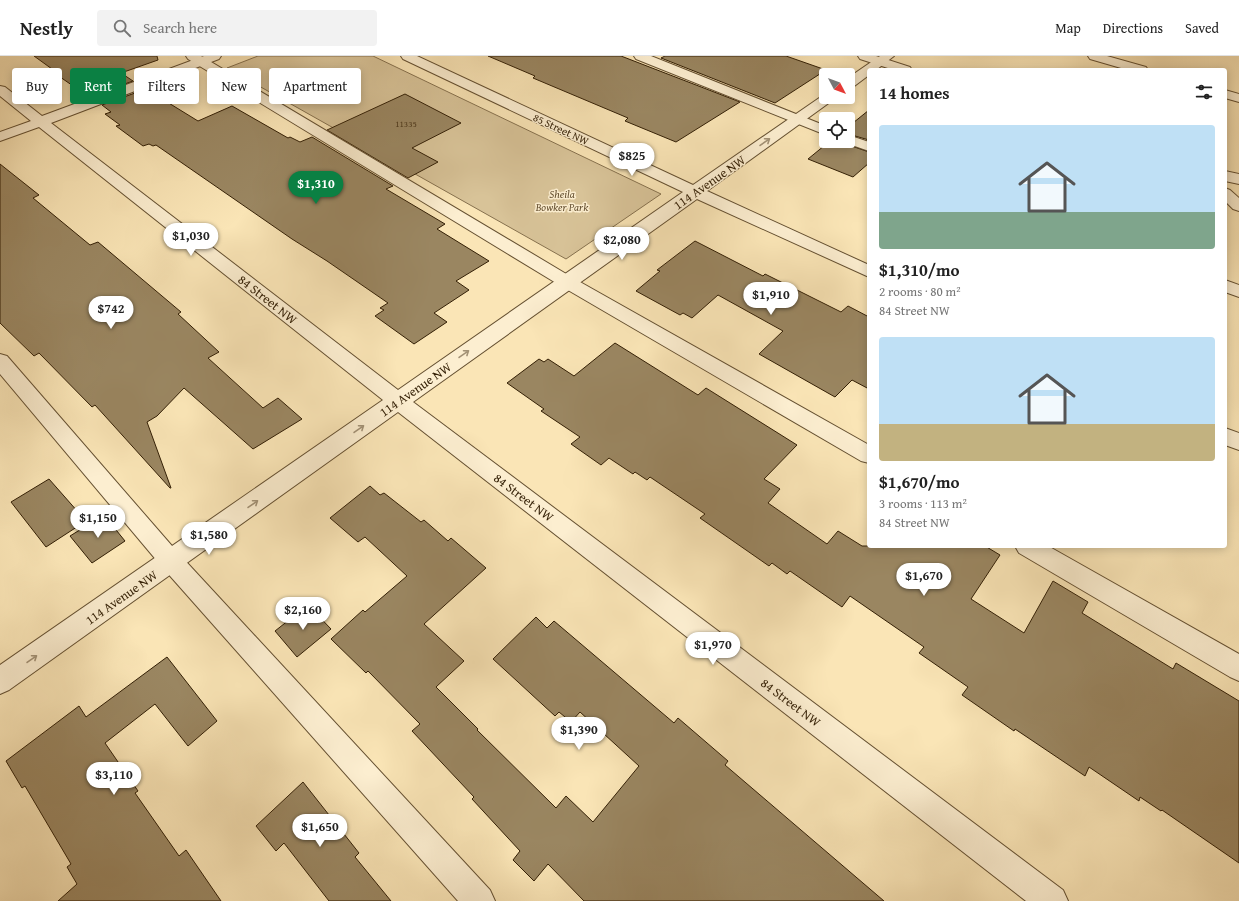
<!DOCTYPE html>
<meta charset="utf-8">
<style>
:root{--surface:#fff;--page:#f2f2f2;--text:#222;--muted:#767676;--line:#e0e0e0;--accent:#0b8043}
body{margin:0;font-family:"Gentium Book Plus",serif;background:var(--page);color:var(--text);height:100vh;display:flex;flex-direction:column;font-size:15px;white-space:nowrap}
*{box-sizing:border-box;margin:0}
p{font-size:13px;color:var(--muted)}
.icon{flex:none;width:22px;height:22px;fill:none;stroke:currentColor;stroke-width:2;stroke-linecap:round;stroke-linejoin:round}
.map{position:relative;flex:1;overflow:hidden}
.drawer{position:absolute;left:867px;top:12px;width:360px;height:480px;display:flex;flex-direction:column;background:var(--surface);border-radius:4px;box-shadow:0 2px 10px #0003}
.drawer>*{flex:none}
.top-card{position:absolute;left:12px;top:12px;width:380px;height:36px;display:flex;gap:8px}
.needle{width:26px;rotate:131deg}
.buttons{position:absolute;left:819px;top:12px;display:grid;gap:8px}
.buttons a{display:grid;place-items:center;width:36px;height:36px;border-radius:4px;background:var(--surface);box-shadow:0 2px 10px #0003;font-size:20px}
.price{position:absolute;translate:-50% -34px;padding:0 9px;border-radius:14px;background:#fff;color:#222;font-size:13px;line-height:26px;filter:drop-shadow(0 1px 2px #0008)}
.price::after{content:'';position:absolute;left:50%;top:24px;width:12px;height:9px;margin-left:-6px;background:inherit;clip-path:polygon(0 0,100% 0,50% 100%)}
.price.on{background:var(--accent);color:#fff}
ul{padding:0;list-style:none}
li{display:grid;align-content:center;gap:8px;height:212px;padding:0 12px}
li span{display:grid;place-items:center;height:124px;border-radius:4px;color:#555}
li>.icon{margin-inline-start:auto}
span .icon{width:72px;height:72px;fill:#fffc;stroke-width:1}
li b{font-size:17px}
h2{display:flex;justify-content:space-between;align-items:center;height:48px;padding:0 12px;font-size:17px}
.chip{padding:0 14px;border-radius:4px;background:var(--surface);box-shadow:0 2px 10px #0003;font-size:14px;line-height:36px}
.chip.on{background:var(--accent);color:#fff}
header{display:flex;align-items:center;gap:24px;box-sizing:border-box;height:56px;padding:0 20px;background:var(--surface);border-bottom:1px solid var(--line)}
header strong{font-size:19px}
nav{display:flex;gap:22px;margin-inline-start:auto;font-size:14px}
.search{width:280px;height:36px;background:var(--page);display:flex;align-items:center;gap:10px;box-sizing:border-box;padding:0 14px;border-radius:4px;color:var(--muted);font-size:15px}
.map>svg:first-child{display:block}
</style>
<header>
<strong>Nestly</strong>
<div class="search"><svg class="icon" aria-label="search" viewBox="0 0 24 24"><circle cx="10" cy="10" r="6"/><path d="M15 15l6 6"/></svg>Search here</div>
<nav><a>Map</a><a>Directions</a><a>Saved</a></nav>
</header>
<div class="map">
<svg width="1239" height="845" viewBox="0 0 1239 845">
<rect width="100%" height="100%" fill="#fae5b6"/>
<filter id="stains"><feTurbulence type="fractalNoise" baseFrequency=".005" numOctaves="4"/><feColorMatrix values="0 0 0 0 .2 0 0 0 0 .09 0 0 0 0 .02 0 0 0 .5 -.17"/></filter>
<radialGradient id="worn" r=".72"><stop offset=".6" stop-color="#630" stop-opacity="0"/><stop offset="1" stop-color="#630" stop-opacity=".3"/></radialGradient>
<!-- green -->
<path fill="#d8c398" stroke="#86714e" d="M258 0H373L661 138 566 203 227 12Z"/>
<!-- building -->
<path fill="#9a8661" stroke="#331f05" d="M34 0H157L158 4 121 17 133 25 89 41 50 14 52 13Z
M488 0H621L740 46 676 86 625 65 628 62 533 22 535 20Z
M665 0H786L826 14 775 47 661 2Z
M146 33 198 65 232 50 288 82 290 81 300 86 312 81 393 130 386 133 445 168 437 173 489 205 456 225 469 234 434 257 447 266 414 288 375 260 384 254 380 252 388 247 327 205 292 183 156 89 153 90 149 88 143 90 116 70 120 69 105 58 111 56 102 49Z
M405 38 461 67 412 92 438 106 408 122 327 74Z
M869 54V84L848 78V71Z
M830 85H840L843 87 869 96V107L853 121 808 103Z
M0 108 39 139 33 142 90 189 98 186 181 256 178 258 219 296 208 302 263 352 278 342 302 363 253 393 184 332 157 360 147 366 171 432H170L95 349 92 351 39 297 34 300 0 267Z
M695 185 763 220 765 218 841 256 848 250 869 261V333L852 324 835 341 759 298 783 275 718 239 692 262 683 257 680 259 636 235 660 215 657 214Z
M615 287 698 339 706 332 797 389 764 423 780 433 768 447 827 488 838 475 862 490H985L1000 499 971 543 1024 577 1053 525 1088 546 1082 557 1173 613 1176 607 1239 645V807L1162 754 1161 755 1140 741 1139 745 1089 711 1085 720 1015 673 1014 675 962 639 968 631 919 597 924 591 850 540 842 551 790 515 787 518 772 507 769 510 700 462 705 458 650 421 647 424 635 416 633 418 609 402 601 409 571 388 580 381 541 355 544 353 507 327 539 303 544 306 548 303 574 320Z
M49 423 86 465 46 491 11 446Z
M370 430 380 439 384 437 421 466 424 464 448 485 451 482 486 512 424 568 464 605 436 631 478 673 477 674 556 752 566 740 593 766 639 710 580 656 571 666 559 656 555 660 493 603 536 561 547 572 554 565 674 667 678 662 728 705 725 709 884 845H584L548 808 534 825 513 804 520 795 472 743 474 741 412 675 420 668 368 615 366 617 331 583 363 554 365 556 407 520 365 481 358 486 330 462Z
M104 459 125 485 92 507 70 480Z
M308 549 331 573 297 601 275 575Z
M167 601 217 665 188 690 155 648 105 687 138 735 135 737 179 800 186 794 221 845H58L77 828 67 811 71 808 25 730 22 732 6 705 79 650 86 661Z
M303 726 359 797 355 801 391 845H329L284 787 276 795 256 770Z"/>
<g fill="none" stroke-linecap="round" stroke-linejoin="round">
<!-- service casing -->
<g stroke="#655031" stroke-width="2">
<path id="service" d="M186 0H201L573 222 869 389V407L861 405 561 230 188 3Z
M634 0H651L826 70V79L636 3Z
M1088 0H1107L1146 11 1148 14H1128L1090 3Z
M1225 34 1239 38V46L1225 42Z
M848 79 869 86V95L843 86 842 85H848Z
M1225 224 1239 229V241L1225 236Z
M0 298 7 300 179 498 490 834 495 845H458L163 512 0 318Z
M1015 490H1048L1239 598V625L1230 621 1019 497Z"/>
</g>
<!-- minor casing -->
<g stroke="#655031" stroke-width="2">
<path id="minor" d="M204 0H221L219 3 51 67 398 334 683 136 403 3 401 0H417L693 129 825 38 826 41H837L707 135 869 209V221L697 143 413 346 1063 834 1068 845H1026L398 356 9 634 0 638V609L383 344 39 71 0 85V76L31 65 0 40V30L5 31 42 60Z
M880 0H894L876 14H869V19L853 31 848 32V22Z
M1225 115 1239 118V128L1225 125Z
M1225 372 1239 377V394L1225 389Z"/>
</g>
<!-- tertiary casing -->
<g stroke="#655031" stroke-width="2">
<path id="tertiary" d="M858 0H876L910 11 912 14H894L860 3Z
M1225 132 1230 134 1239 142V155L1233 153 1225 145Z"/>
</g>
<!-- service -->
<use href="#service" fill="#fceed0" fill-rule="evenodd"/>
<!-- minor -->
<use href="#minor" fill="#fceed0" fill-rule="evenodd"/>
<!-- tertiary -->
<use href="#tertiary" fill="#fceed0" fill-rule="evenodd"/>
</g>
<!-- one-way arrows -->
<defs><path id="oneway-shaft" d="M-6 0H5M1.5-3L5.5 0L1.5 3" fill="none" stroke-width="1.6" stroke-linecap="round" stroke-linejoin="round"/></defs>
<g stroke="#a29175">
<use href="#oneway-shaft" transform="translate(765 86) rotate(-35)"/>
<use href="#oneway-shaft" transform="translate(464 298) rotate(-35)"/>
<use href="#oneway-shaft" transform="translate(359 373) rotate(-35)"/>
<use href="#oneway-shaft" transform="translate(253 448) rotate(-35)"/>
<use href="#oneway-shaft" transform="translate(32 603) rotate(-35)"/>
</g>
<g text-anchor="middle" stroke-width="3" stroke-linejoin="round" paint-order="stroke">
<!-- far-number labels -->
<g font-size="9" fill="#4d391c">
<text x="406" y="71">11335</text>
</g>
<!-- far-street labels -->
<g font-size="11" fill="#331f05" stroke="#fceed0">
<text transform="translate(561 73) rotate(25)" y="4">85 Street NW</text>
</g>
<!-- far-park labels -->
<g font-size="11" font-style="italic" fill="#655031" stroke="#fceed0">
<text x="562" y="142">Sheila<tspan x="562" dy="13">Bowker Park</tspan></text>
</g>
<!-- street labels -->
<g font-size="13" fill="#331f05" stroke="#fceed0">
<text transform="translate(709 126) rotate(-35)" y="5">114 Avenue NW</text>
<text transform="translate(268 243) rotate(38)" y="5">84 Street NW</text>
<text transform="translate(415 333) rotate(-35)" y="5">114 Avenue NW</text>
<text transform="translate(524 441) rotate(37)" y="5">84 Street NW</text>
<text transform="translate(121 541) rotate(-35)" y="5">114 Avenue NW</text>
<text transform="translate(791 646) rotate(37)" y="5">84 Street NW</text>
</g>
</g>
<rect width="100%" height="100%" filter="url(#stains)"/>
<rect width="100%" height="100%" fill="url(#worn)"/>
</svg>
<div class="buttons">
<a><svg class="needle" viewBox="-14 -14 28 28"><path d="M0-13l5 13h-10z" fill="#e53935"/><path d="M0 13l5-13h-10z" fill="#767676"/></svg></a>
<a><svg class="icon" aria-label="locate" viewBox="0 0 24 24"><circle cx="12" cy="12" r="6"/><path d="M12 2v4M12 18v4M2 12h4M18 12h4"/></svg></a>
</div>
<b class="price" style="left:632px;top:121px">$825</b>
<b class="price on" style="left:316px;top:149px">$1,310</b>
<b class="price" style="left:191px;top:201px">$1,030</b>
<b class="price" style="left:622px;top:205px">$2,080</b>
<b class="price" style="left:771px;top:260px">$1,910</b>
<b class="price" style="left:111px;top:274px">$742</b>
<b class="price" style="left:98px;top:483px">$1,150</b>
<b class="price" style="left:209px;top:500px">$1,580</b>
<b class="price" style="left:924px;top:541px">$1,670</b>
<b class="price" style="left:303px;top:575px">$2,160</b>
<b class="price" style="left:713px;top:610px">$1,970</b>
<b class="price" style="left:579px;top:695px">$1,390</b>
<b class="price" style="left:114px;top:740px">$3,110</b>
<b class="price" style="left:320px;top:792px">$1,650</b>
<div class="top-card">
<a class="chip">Buy</a>
<a class="chip on">Rent</a>
<a class="chip">Filters</a>
<a class="chip">New</a>
<a class="chip">Apartment</a>
</div>
<section class="drawer">
<h2>14 homes<svg class="icon" aria-label="filters" viewBox="0 0 24 24"><path d="M4 7h16M4 17h16"/><circle cx="9" cy="7" r="2"/><circle cx="15" cy="17" r="2"/></svg></h2>
<ul>
<li><span style="background:linear-gradient(#bfe0f5 70%,#7fa58c 0)"><svg class="icon" aria-label="home" viewBox="0 0 24 24"><path d="M3 11l9-7 9 7M6 9v11h12V9"/></svg></span><div><b>$1,310/mo</b><p>2 rooms · 80 m²</p><p>84 Street NW</p></div></li>
<li><span style="background:linear-gradient(#bfe0f5 70%,#c2b280 0)"><svg class="icon" aria-label="home" viewBox="0 0 24 24"><path d="M3 11l9-7 9 7M6 9v11h12V9"/></svg></span><div><b>$1,670/mo</b><p>3 rooms · 113 m²</p><p>84 Street NW</p></div></li>
</ul>
</section>
</div>
